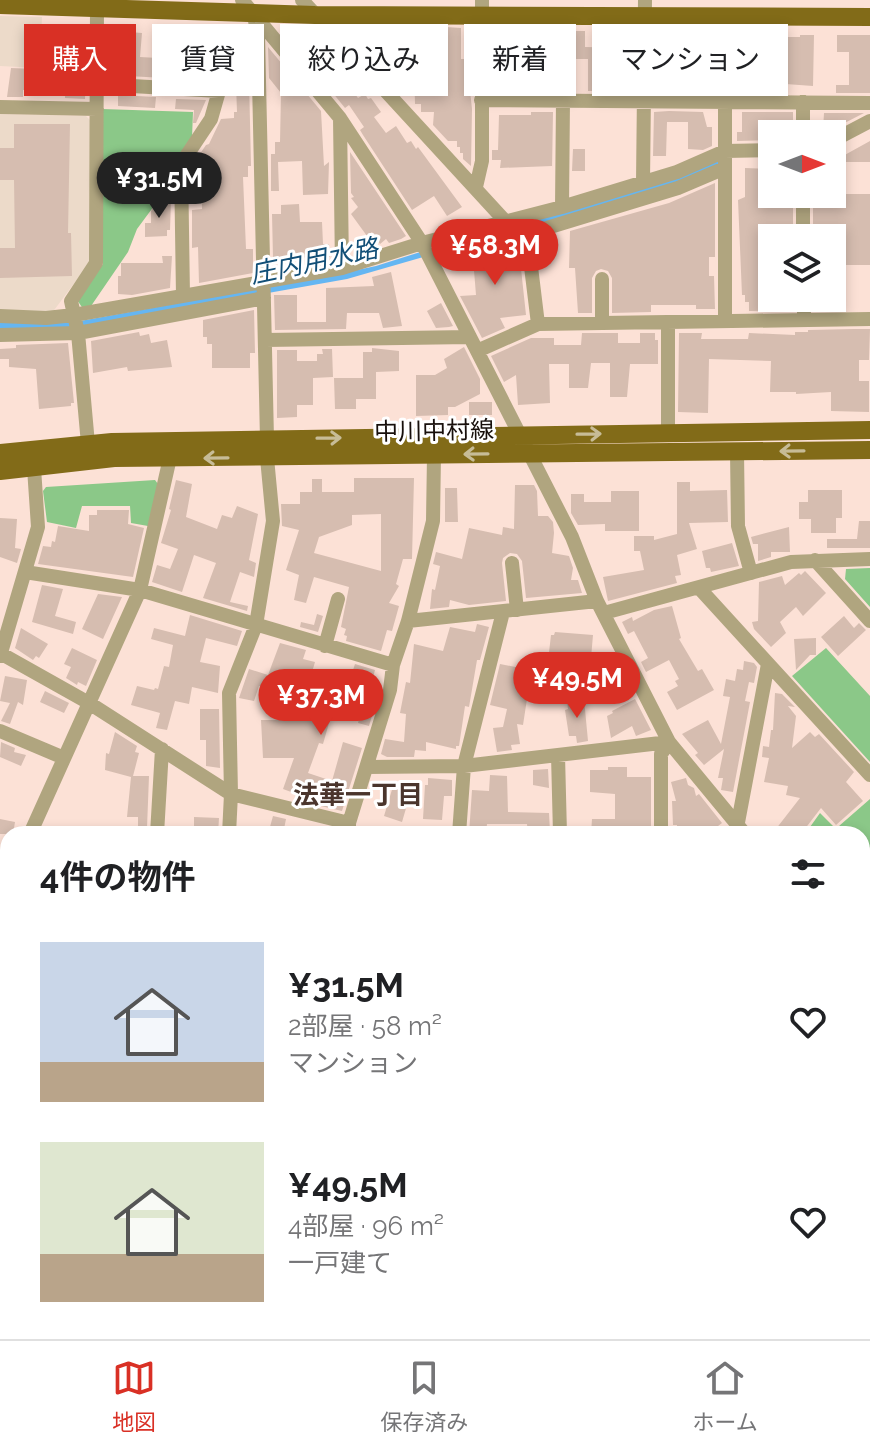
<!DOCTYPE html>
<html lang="ja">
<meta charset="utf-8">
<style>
:root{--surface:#fff;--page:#f2f2f2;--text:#202124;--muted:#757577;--line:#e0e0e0;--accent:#d93025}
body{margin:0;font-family:Raleway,"Noto Sans JP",sans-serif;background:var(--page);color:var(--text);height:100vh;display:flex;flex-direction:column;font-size:30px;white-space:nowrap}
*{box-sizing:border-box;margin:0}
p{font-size:26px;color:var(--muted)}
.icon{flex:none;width:44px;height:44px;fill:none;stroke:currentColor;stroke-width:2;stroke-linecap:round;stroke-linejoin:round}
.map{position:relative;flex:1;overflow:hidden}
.details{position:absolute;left:0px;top:826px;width:870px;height:514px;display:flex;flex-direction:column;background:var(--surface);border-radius:24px 24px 0 0;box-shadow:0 4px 12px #0003}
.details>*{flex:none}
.guide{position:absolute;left:24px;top:24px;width:822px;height:72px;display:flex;gap:16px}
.needle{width:52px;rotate:90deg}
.fabs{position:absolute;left:758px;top:120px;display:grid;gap:16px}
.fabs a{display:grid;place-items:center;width:88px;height:88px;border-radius:0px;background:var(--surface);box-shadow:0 4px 12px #0003;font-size:40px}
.price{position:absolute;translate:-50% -68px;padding:0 18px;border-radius:28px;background:var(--accent);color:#fff;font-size:26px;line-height:52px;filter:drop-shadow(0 2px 4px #0008)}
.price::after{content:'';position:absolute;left:50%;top:48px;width:24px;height:18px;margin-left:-12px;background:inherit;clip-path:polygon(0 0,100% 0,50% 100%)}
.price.on{background:#222;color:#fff}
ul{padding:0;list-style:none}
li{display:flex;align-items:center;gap:24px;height:200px;padding:0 40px}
li span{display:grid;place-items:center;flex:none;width:224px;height:160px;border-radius:0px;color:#555}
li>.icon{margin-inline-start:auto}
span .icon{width:96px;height:96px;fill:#fffc;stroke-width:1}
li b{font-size:34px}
h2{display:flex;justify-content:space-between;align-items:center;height:96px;padding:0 40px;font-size:34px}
.tag{padding:0 28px;border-radius:0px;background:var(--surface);box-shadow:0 4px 12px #0003;font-size:28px;line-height:72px}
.tag.on{background:var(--accent);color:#fff}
.tab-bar{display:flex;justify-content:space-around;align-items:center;height:112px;border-top:2px solid var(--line);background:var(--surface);font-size:22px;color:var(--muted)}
.tab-bar a{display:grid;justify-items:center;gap:4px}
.tab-bar .on{color:var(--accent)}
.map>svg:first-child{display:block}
</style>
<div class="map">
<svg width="870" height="1339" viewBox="0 0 870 1339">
<rect width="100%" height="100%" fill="#fce1d6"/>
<!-- education -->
<path fill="#ecdac9" d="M0 16 42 17 40 68 0 66Z
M0 114 86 116 91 121 90 262 52 313 0 312Z
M365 1332H427L428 1339H365Z"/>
<!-- green -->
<path fill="#8bc888" d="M102 109 193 112 192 138 174 179 137 229 128 252 89 309 84 310 77 300 103 264Z
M155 480 158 484 148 526 131 523 130 506H82L76 528 47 522 43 491 46 487Z
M870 568V607L845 579 846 569Z
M826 648 870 696V762L792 676Z
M870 799V847L866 851 862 847V834H847L839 826Z
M820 813 836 829 832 834H805Z
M182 1332H239L245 1339H188Z
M722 1332H758L759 1339H722Z"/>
<!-- water -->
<path fill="#65b6f2" d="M718 158 719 165 680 183 347 279 61 330 0 329V323H69L343 273 376 266Z"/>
<!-- building -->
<path fill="#d6bdb0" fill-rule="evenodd" d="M234 27 246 28 248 36 251 166H248V177H243L246 249H253V273L199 283 198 247 192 248V210L202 209 201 178H196V170H191V167L206 145 209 144 221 119 234 118V112H237L236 84 220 81 109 75 110 53H107V28H116V31L142 33 140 57 212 61V48L228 49V43H233Z
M385 27H415V35H446V27L461 28V59H464V72H468L472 109 471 166 463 159V153H460V147H457V141H448L433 125 434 112H421V104H415L414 64H382Z
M293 28 302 39 313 30 352 74 345 81 358 98 365 94 368 99 371 98 381 112 374 117 386 133 396 126 407 143 411 141 416 149 418 147 462 207 447 216 434 196 412 210 363 135 360 130 364 127 349 105 345 108 332 92 338 88 324 72 319 77 284 35Z
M498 28H513V32L538 34H567V31H585V47L634 48V91H588V59H563V90H500L498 69H496L495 29Z
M710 28V92L661 91V77H654L655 29Z
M800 35H814L813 86 772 83 763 84V90H747V63L774 64V45H779V37H800Z
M837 35H870V93H836V85H849V52H837Z
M59 42 87 43 85 99 65 98V95L47 94V91L23 90V97H7L11 68 58 70Z
M268 47 321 111 324 166 329 162 328 194 303 195 302 161 278 162 279 191H271V154H275V142H280L281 93 269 78Z
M118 95 156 97 155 108 118 106Z
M176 99 206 100 196 123H193L194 110 175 109Z
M669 111 703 112 707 127H712V146L703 150 688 149V122H667L666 156H653L654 112Z
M531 112H553L552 171V166L500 168 501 160H492V150H498L499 115H531Z
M742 112H793V121H788V134H772V140L737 141V132H742Z
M824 113H864L831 130H823Z
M14 124H70L68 233H71L72 276 0 278V248H15L14 180H0V148H14Z
M870 141V162H832Z
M573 149H585V171H572Z
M350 152 406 236 401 239 389 243 386 239 380 244 372 232 367 236 351 214 358 207 351 198 354 197 351 193Z
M745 168 772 169V194H791L793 199V230H790V238H772V298H790V310L749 311V302H745V295H742L738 200 745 197Z
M715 183V257H709V276H714L715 309H696V305H651V312L612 313V278L608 271 601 269 596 271 592 278V313H578L575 268H569L570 231 669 203Z
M817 194H870V265H841V288H832V238L813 236V199H817Z
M159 200H171L170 230H167V236L145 237V223H151V211Z
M299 204 300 222H322L323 244H329L330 257 273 258 272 214H281V205Z
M518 241 526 315 500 318 505 328 482 338 460 296 476 295 473 258 467 260 464 250 482 245H507L506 243Z
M162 256H172L170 288 132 295 118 294V276H121V263H163Z
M391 272 402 326 383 328 379 313H347L346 329 275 330 274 295H297V322H326V288L374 286 372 277Z
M441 303 453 326 449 327 436 328 427 311Z
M254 310 255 353H250V368H212V344H207V337H203V320Z
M854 329H870L869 360H859V381H869V412L831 411V392L796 394V392H770L771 361 709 359 708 413 678 412 679 333H702L701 339H748L749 333 795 335V332H808V330Z
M139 332 140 336 149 334 151 343 167 340 172 367 128 371 127 367 93 373 91 341Z
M582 333H618V343H640V333H655V340H658V364H630L627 397H610V363H591L588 388H569V364H549L550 403 518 405 516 375 504 382 491 356 531 338H554V345H581Z
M68 343 74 403H71V406L39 409 36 369 9 367V359H0V349L16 348V345Z
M464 347 480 379V394L455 407H448V415L416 416V375H435L447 368 444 359Z
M372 348 399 351V371L376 372V399H356V409H335L334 378H363V352H372Z
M322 349H332L333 377 313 378V405H297V417L277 418V350H297V361H317V354H323Z
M469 402H492V415H469Z
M354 478H414L412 559H403L396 584 399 586 389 603 399 606 392 631 387 630 381 651 346 641 347 636 344 635 346 629 341 627 349 587 314 577 306 603 294 600 299 575 286 570 299 530 282 526 281 504H300V492H312V479H322V492H354ZM381 514V571L314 553 319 537 352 525V515Z
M176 480 192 484 186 517 217 529 222 515 232 518 237 506 258 514 249 560 256 563 254 577 240 572 230 602 248 606 247 611 203 598 216 563 194 555 182 592 152 582 157 565 170 569 178 549 161 543 171 510 169 509Z
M677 482H690V491L727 490 728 522 689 523 697 549 677 555 681 575 675 576 677 583 608 601 603 577 644 570 640 551H634V536H654V540L677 534Z
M515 485H534L537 491 538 516H548L553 522 554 533 552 553 569 556 573 568 571 580H578L582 593 526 598 522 561 517 554 510 553 503 558 502 563 506 601 469 605 450 600 449 607 430 609 432 589 435 590 440 566 433 564 436 552 462 559 469 528 502 535 503 527 514 529Z
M445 488H457L458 522H445Z
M808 490H842V518H836V533H811V519H799V502H808Z
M611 491H639V531H605V524L578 525 571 513V494H584V502H611Z
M97 510H129L128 524 144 528 133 577 38 564 43 546 51 547 52 541 55 542 58 526 89 531V515H97Z
M0 518 17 519 15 548 21 549 17 563 0 557Z
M859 521H870V548H827V539H857Z
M789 527 790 552H771V557L758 561V544H753L751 537Z
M732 543 739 566 711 572 710 568H706L702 551Z
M805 571 826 593 803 616 796 607 780 622 786 633 771 647 754 629 752 622 758 621 759 582 782 576 785 585 799 573 801 575Z
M42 585 63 589 55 616 76 622 73 634 32 622Z
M98 594 122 597 103 639 82 629Z
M672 606 681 638 679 639 698 671 702 669 714 690 677 710 667 692 678 686 675 681 679 679 669 660 646 672 641 662 648 658 634 631 628 634 622 622 632 617 633 621 654 610Z
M317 614 323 616 318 632 300 627 301 622 314 625Z
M190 615 242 631 237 646 206 638 200 662 220 666 218 693 192 687 189 704 175 701 167 730 156 728 160 713 131 705 137 686 154 690 155 688 158 689 164 666 169 667 173 645 151 639 154 628 185 636Z
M844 616 854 628 859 623 866 630 838 656 821 637Z
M477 624 489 627 480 660H477L469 707 465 706 459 746H456V749L426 742V751L415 750 414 757H387L381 754 385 739 404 742 406 714 400 713 406 682 410 683 414 644 443 651 450 627 475 632Z
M21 628 48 644 39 658 36 656 33 660 15 648Z
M555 632 593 635 591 658 607 660 605 685H613L612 698 596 696 590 684 591 672 583 671 580 666 581 670H571L569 689 529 686 523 725 517 724 520 744 511 745 512 750 497 752 493 728 503 727 507 709 490 705 500 664 526 669V666L547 670 551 635H554Z
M816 638V655H810L796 670 794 639Z
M280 643 306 650 303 659 315 662 310 679 290 673 287 683 281 681 278 692 259 686 254 701 239 698 249 669 268 675Z
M72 648 97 660 86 686 78 682 77 685 66 678 71 667 64 664Z
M744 661 754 663 757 667 754 683 749 682 745 701 750 702 733 792 721 790 723 778H718L724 749 704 765 695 755 698 753 682 734 708 720 721 744 730 697 723 696 726 679 735 681 737 669 743 670Z
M355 664 375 670 372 681 381 684 369 726 358 723 362 709 338 702 334 717 331 716 323 744 319 743 308 773 332 781 343 742 362 748 342 811 300 801 302 796 283 789 294 758H263L261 720H278L283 703 307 711 314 686 327 689 332 673 350 679Z
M5 676 27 680 23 705 18 702 10 724 1 721 10 703 0 701Z
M45 691 69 703 64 713 40 702Z
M775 693 782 694 795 707 788 706 796 716 792 748 810 732 815 737 819 734 854 772 846 782 863 801 836 825 821 808 801 834H772L800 798 786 795 788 786 764 782 769 758 762 757 763 746 769 747 771 730H773Z
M584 699 588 741 577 743 576 736H569L565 710 568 709 567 701Z
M635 699 651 730 636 736 632 726 611 738 607 716 613 713 612 711Z
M200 709H219L220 768 206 766V740H200Z
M115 732 137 746 135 752 139 753 133 776H149L147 828H138V817H127L131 777 105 770 106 753 109 754Z
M1 742 15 748 14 752 26 755 21 766 0 757Z
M608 767H627V777H651V834H591L592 819H615V794L590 792V770H608Z
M548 769 549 788 533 785V770Z
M490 775 507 776 508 812 549 813 550 832 528 834 527 824H487L486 834H469L472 790 489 791Z
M428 778 452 780V796H444L442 820 423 819 425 785H428Z
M686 778 688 785 694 788 696 796 699 794 722 823 718 826V834H677V825H673L672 801H676L671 782Z
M394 783 412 788 402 822 384 816Z
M273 816 286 819 283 834H268Z
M194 817 219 818 218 834H194Z
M0 819 15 822 13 834H0Z"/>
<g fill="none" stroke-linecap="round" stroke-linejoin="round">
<!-- path -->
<path stroke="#8a7971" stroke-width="2" stroke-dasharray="4 4" stroke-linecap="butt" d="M443 255 502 237
M119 1332 125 1339
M179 1332 184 1339
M246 1332 252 1339
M431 1332 433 1339
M489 1332 490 1339
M531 1332V1339"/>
<!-- minor -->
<path stroke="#b0a57f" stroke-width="14" d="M242 0 340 118 422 243 572 537 597 601 669 742 745 834
M302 0 506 222
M254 16 258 36 267 439
M97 84 219 91 211 119 181 164 183 296
M481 100 870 103
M725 101V321
M803 102V134
M0 107 97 109
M340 118 342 268
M832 141 870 121
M643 182 645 0
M476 187 482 161V0
M803 194V238
M562 207 563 100
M602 279V323
M804 298V320
M0 316 46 318 74 315 342 268 422 243 562 207 677 172 725 151 772 150
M538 324 527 234 678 188 725 168
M0 335 78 333 264 298
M265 340 470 337
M477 351 538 324 870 319
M668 433V322
M88 444 78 333 71 301 96 263 97 7
M737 452 738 526 751 573
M815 560 870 621
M512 563 517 610
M25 572 140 590 393 665
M700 589 870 775
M604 613 791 562 870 559
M408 621 597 601
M325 646 338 599
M0 653 89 703 231 794 349 823
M0 656 38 527 34 468
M0 731 64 758
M558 755 560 834
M368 767 464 766 669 742 661 754V834
M736 833 768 664
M30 834 140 590 172 449
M157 834 162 749
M229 834 231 794 229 693 256 625 273 521 267 458
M349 834V823L390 690 393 665 408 621 433 521 434 455
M459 834 464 766 503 612
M0 901 8 883
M862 908 870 901
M862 922 870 927
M0 934H8
M0 1050 8 1048
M862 1063 870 1062
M0 1165 8 1163
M862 1172H870
M862 1248 868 1258 862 1283
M0 1279 8 1277
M76 1332V1339
M354 1332 355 1339
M574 1332 575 1339
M674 1332V1339
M767 1332V1339
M859 1332 860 1339"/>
<!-- major -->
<path stroke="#826b18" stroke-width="18" d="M0 5 315 15 870 17
M0 453 112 442 870 430
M0 471 114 458 870 450"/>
</g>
<!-- one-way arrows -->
<defs><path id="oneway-shaft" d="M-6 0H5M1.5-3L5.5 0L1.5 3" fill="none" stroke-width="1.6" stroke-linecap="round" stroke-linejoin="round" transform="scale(2)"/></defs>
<g stroke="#c7bc97">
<use href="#oneway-shaft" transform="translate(589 434) rotate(-1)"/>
<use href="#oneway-shaft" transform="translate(329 438) rotate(-1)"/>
<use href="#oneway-shaft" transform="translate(792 451) rotate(179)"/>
<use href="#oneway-shaft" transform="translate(476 454) rotate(179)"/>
<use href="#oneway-shaft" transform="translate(216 458) rotate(179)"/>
</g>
<g text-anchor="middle" stroke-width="6" stroke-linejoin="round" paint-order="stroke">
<!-- street labels -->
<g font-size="24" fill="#170f0b" stroke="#fff">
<text transform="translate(434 431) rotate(-1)" y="8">中川中村線</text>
</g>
<!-- water labels -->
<g font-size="26" font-style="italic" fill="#124f77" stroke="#fff">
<text transform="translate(314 261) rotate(-12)" y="9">庄内用水路</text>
</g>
<!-- neighbourhood labels -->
<g font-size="26" font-weight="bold" fill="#4a352c" stroke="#fff">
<text x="358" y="804">法華一丁目</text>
</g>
</g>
</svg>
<div class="fabs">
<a><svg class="needle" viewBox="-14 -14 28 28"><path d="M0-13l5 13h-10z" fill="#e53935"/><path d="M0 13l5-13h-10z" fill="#757577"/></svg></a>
<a><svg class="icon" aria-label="layers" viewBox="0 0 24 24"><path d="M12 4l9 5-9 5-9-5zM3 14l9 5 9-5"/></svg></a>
</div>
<b class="price on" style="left:159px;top:220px">¥31.5M</b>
<b class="price" style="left:495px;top:287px">¥58.3M</b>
<b class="price" style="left:577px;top:720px">¥49.5M</b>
<b class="price" style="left:321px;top:737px">¥37.3M</b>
<div class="guide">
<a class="tag on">購入</a>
<a class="tag">賃貸</a>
<a class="tag">絞り込み</a>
<a class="tag">新着</a>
<a class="tag">マンション</a>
</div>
<section class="details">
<h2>4件の物件<svg class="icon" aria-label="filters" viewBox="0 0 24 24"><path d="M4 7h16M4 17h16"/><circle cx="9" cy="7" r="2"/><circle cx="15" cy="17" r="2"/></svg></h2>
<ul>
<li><span style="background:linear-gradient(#c9d6e8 75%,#b9a48a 0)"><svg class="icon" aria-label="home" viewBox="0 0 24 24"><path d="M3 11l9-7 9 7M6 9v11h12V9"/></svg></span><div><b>¥31.5M</b><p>2部屋 · 58 m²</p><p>マンション</p></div><svg class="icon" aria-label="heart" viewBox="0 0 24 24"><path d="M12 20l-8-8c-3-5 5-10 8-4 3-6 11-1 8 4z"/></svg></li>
<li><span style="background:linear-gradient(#dfe7d0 70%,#b9a48a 0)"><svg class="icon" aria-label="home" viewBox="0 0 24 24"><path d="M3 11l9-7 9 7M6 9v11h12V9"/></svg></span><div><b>¥49.5M</b><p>4部屋 · 96 m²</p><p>一戸建て</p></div><svg class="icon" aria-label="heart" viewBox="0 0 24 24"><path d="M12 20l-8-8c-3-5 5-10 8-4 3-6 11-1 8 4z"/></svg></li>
</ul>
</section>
</div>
<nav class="tab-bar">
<a class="on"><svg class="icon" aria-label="map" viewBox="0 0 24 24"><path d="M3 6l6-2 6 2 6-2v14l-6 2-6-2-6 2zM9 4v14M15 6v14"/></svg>地図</a>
<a><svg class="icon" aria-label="saved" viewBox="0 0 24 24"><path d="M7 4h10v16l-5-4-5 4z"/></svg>保存済み</a>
<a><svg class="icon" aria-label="home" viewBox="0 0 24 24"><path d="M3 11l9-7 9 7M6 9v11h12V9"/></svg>ホーム</a>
</nav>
